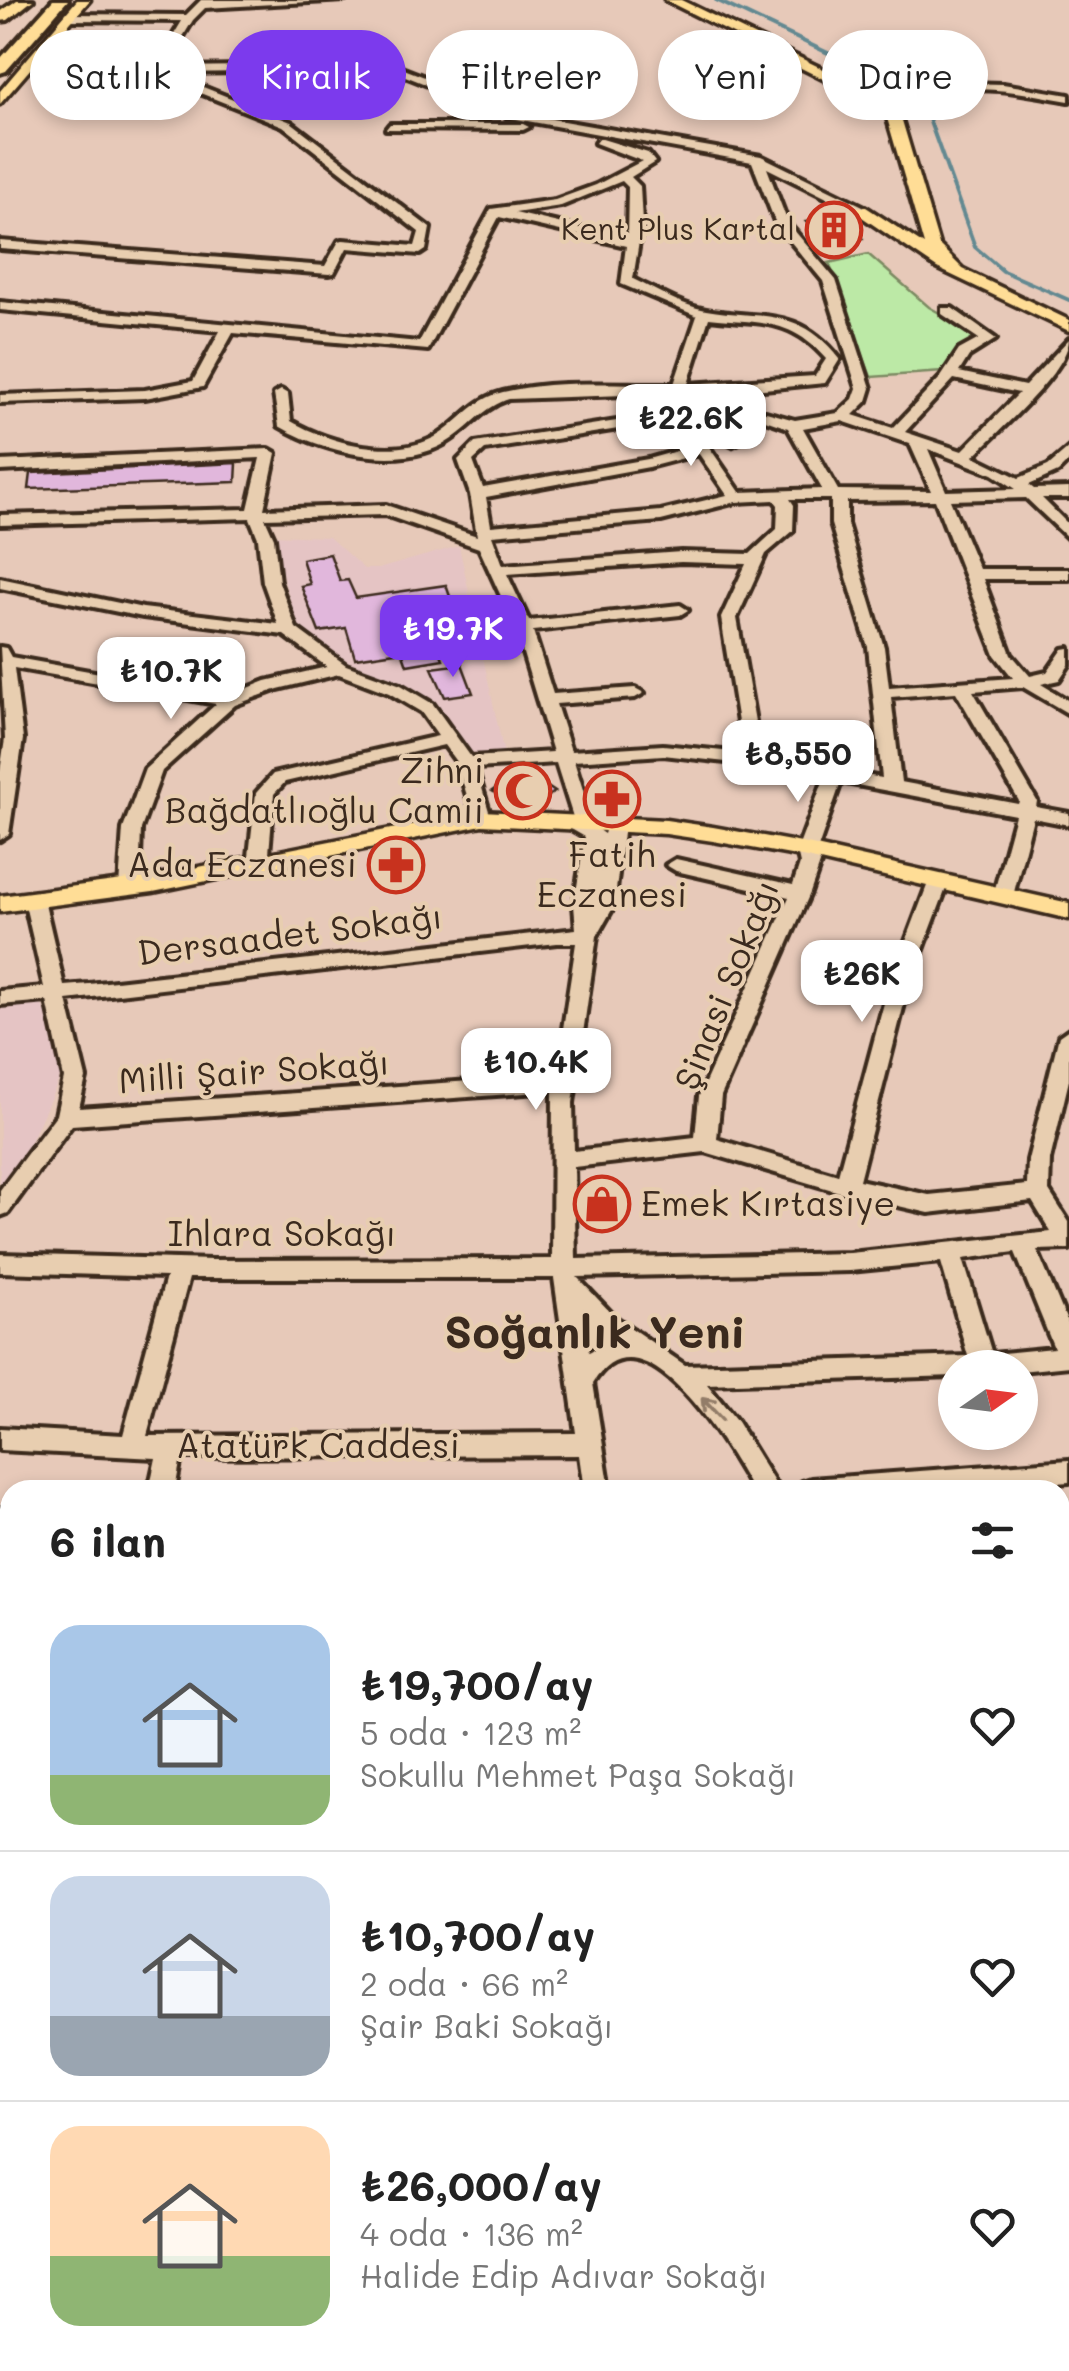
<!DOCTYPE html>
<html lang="tr">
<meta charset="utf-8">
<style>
:root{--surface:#fff;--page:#f2f2f2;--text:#222;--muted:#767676;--line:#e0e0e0;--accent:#7c3aed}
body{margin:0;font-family:Mali,sans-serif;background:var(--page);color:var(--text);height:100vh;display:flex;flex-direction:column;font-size:38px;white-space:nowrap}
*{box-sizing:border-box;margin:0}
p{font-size:32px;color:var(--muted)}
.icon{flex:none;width:55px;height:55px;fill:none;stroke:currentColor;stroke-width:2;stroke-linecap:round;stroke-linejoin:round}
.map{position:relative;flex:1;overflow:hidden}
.drawer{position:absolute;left:0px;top:1480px;width:1070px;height:892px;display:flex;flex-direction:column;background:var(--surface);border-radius:30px 30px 0 0;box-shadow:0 5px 15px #0003}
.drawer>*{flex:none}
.top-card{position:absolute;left:30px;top:30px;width:1010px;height:90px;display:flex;gap:20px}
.needle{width:65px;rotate:76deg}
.fabs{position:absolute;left:938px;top:1350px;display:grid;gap:20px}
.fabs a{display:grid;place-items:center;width:100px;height:100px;border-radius:50%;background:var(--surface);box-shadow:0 5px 15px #0003;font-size:50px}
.price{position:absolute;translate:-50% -85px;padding:0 22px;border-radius:20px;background:#fff;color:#222;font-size:32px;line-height:65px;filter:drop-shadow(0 2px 5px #0008)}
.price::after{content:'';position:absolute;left:50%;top:60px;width:30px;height:22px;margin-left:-15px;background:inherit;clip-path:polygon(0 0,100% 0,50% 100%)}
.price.on{background:var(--accent);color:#fff}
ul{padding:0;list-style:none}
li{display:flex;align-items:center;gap:30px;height:250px;padding:0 50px}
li+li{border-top:2px solid var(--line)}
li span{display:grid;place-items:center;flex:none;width:280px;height:200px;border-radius:30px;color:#555}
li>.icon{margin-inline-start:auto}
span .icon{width:120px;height:120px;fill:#fffc;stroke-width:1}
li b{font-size:42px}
h2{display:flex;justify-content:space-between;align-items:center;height:120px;padding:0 50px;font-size:42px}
.tag{padding:0 35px;border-radius:45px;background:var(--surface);box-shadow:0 5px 15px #0003;font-size:35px;line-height:90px}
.tag.on{background:var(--accent);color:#fff}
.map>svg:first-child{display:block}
</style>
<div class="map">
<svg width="1069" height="2371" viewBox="0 0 1069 2371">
<rect width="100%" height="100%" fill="#e7c9b9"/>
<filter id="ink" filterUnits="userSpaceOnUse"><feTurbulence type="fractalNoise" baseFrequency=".01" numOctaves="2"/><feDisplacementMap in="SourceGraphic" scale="20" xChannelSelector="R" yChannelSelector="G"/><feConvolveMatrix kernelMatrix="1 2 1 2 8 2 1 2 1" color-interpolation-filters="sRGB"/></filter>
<g filter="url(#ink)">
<!-- built -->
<path fill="#e5c4c4" d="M270 535 329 537 364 569H378L459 546 504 754 470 753 421 693 334 658 298 626Z
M40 1002 53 1025 62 1073 23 1159 0 1189V1004Z"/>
<!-- green -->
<path fill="#bce9a6" stroke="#7c8a62" stroke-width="2.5" d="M868 254 929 307 985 339 965 344 943 372 871 377 829 263Z"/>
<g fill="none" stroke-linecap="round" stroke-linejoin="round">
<!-- stream -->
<path stroke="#638991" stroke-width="4" d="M716 0 906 90 924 105 975 247 1003 271 1069 300"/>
</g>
<!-- building -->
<path fill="#e1b7dc" stroke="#3b2a1e" stroke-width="2.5" d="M841 217 862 238 826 243 806 222Z
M730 421H732L760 435 733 448 704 433Z
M237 463 236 482 29 489 31 473Z
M330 554 340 581 348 580 356 598 446 585 455 611 426 615 443 659 407 665 402 651 355 658 346 628 319 632 301 586 310 584 302 559Z
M462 664 473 693 445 697 432 668Z
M528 774 555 792 530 806 526 803 516 806 492 791 515 775Z"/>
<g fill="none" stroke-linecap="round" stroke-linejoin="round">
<!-- minor casing -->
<g stroke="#3b2a1e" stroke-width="8">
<path id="minor" d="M201 0H345L205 8 193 20 167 63 176 67 391 64 518 113 761 156 865 207V213H857L767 168 788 223 836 280 871 388 867 401 853 415 893 428 941 377 959 350 979 339 942 314V308H952L996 339 969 356 959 372 1025 386 1069 339C1069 370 997 432 974 456L1019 478 1048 466 1069 448V461L1058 472 1029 485 1034 489 1069 488V498H1042L1069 525V539L1026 498 950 500 979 569H1069V579H983L1011 654 1030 676 1047 672 1063 649 1069 648V665L1059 680 1041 684 1069 701V714L1023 687 973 691 1037 801 1036 807 1069 813V825L1033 818 1013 896 1003 902 993 896 1015 815 841 782 817 851 820 864 810 893 721 1096 717 1139 838 1175 887 992 928 883 938 877 945 879 948 883 907 992 859 1180 929 1195 1027 1185 1028 1160 1059 1036 1069 1029V1080L1050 1160 1049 1191 1069 1222V1249L1037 1250 1069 1326V1366L1020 1371V1368H955V1376L707 1384 736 1420 779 1490H752C729 1449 643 1302 593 1383L610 1490H584L579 1455 181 1457 175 1490H149L156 1458 0 1450V1428L123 1435 166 1277 0 1272V1254L212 1260 552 1259 553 1091 72 1125 8 1213 0 1216V1190L56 1115 64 1078 47 1001 0 1005V991L44 987 24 900 27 895 34 894 44 900 64 986 89 984 576 929 574 905 585 837 559 822 561 818 573 817 556 763 476 768 491 818 482 824 475 822 457 763 444 745 285 782 274 794 268 865 258 871 251 869 248 865 256 793 273 774 438 736 421 712 389 693 339 674 278 689 235 705 162 771 141 829 139 887 136 891H122L119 887 123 829 145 769 216 704 14 668 23 739 9 834 0 840V772L5 739 0 647 6 648 11 657 228 696 266 681 327 667 284 635 143 617 0 588V578L143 608 278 624 263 582 258 538 250 518 0 525V515L248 509 260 458 0 471V461L269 449 276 453 264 509 386 505 477 536 470 494 458 460 475 443 688 410 766 412 795 420 838 413 853 399 857 388 823 281 776 224 752 162 511 118 390 70 174 73 156 64 182 21 69 20 64 17 69 14 186 15ZM954 379 1019 393 962 451 905 432ZM730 417 765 420 788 428 822 489 740 492 690 419ZM676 420 694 446 648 459 483 488 473 461 485 450ZM842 421 910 444 931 491 838 490 803 428ZM928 449 993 474 1016 489 946 491ZM699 454 727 495 661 511 491 526 486 497 649 467ZM790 499H831V524L868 647 882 778 761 756 737 618 766 554 793 531 794 505ZM774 500 778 505 777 529 750 554 681 552 503 565 492 535 661 521 736 502ZM935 500 995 655 1013 678 889 687 884 647 847 524V501ZM385 515 479 548 515 627 553 752 471 757 433 704 401 685 346 665 296 628 279 582 274 538 265 518ZM681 562 746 564 721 618 743 753 663 745 571 751 556 704 635 698 644 693 635 688 553 694 533 631 680 615 688 610 680 605 529 621 507 574ZM956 692 1019 801 1018 804 901 782 891 697ZM663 755 753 765 824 779 797 851 800 864 793 885 676 859 666 865 676 871 789 897 699 1096 695 1137 574 1151 573 1103 597 936 614 906 624 825 615 819 608 821 604 834 591 825 593 822 574 761ZM557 943H576L556 1075 79 1108 86 1078 67 1000ZM705 1152 846 1194 929 1213 1032 1201 1051 1232 850 1253 576 1259 574 1167ZM1015 1252 1054 1348 992 1354 963 1259ZM941 1262 968 1356 685 1365 615 1317 577 1277 850 1271ZM189 1278H554L576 1433 147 1436ZM583 1317 611 1340 589 1352Z
M57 73 156 74 183 79 291 122 430 228 426 250 420 254 347 248 334 273 329 274 0 249V241L325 266 339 241 343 240 415 246 419 232 283 126 180 85 156 80 53 78Z
M966 83 1003 84 1069 95V101C1031 95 990 84 952 92L950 99 940 97 942 88Z
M390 124H523L529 127 523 130 386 129Z
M599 138 648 153 655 162 631 177 640 186 642 223 633 279C656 290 680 305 706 310 764 320 798 306 840 359L825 383 742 391 509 399C484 407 473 425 452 439 404 473 325 453 279 426L274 394 281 390 288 394 291 421C331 444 398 461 440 434 463 419 474 399 503 392 557 379 619 385 674 384L697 316 621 284 626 246 499 217 428 350 233 333 203 387 145 398 0 403V395L145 390 193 381 220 331 0 310V302L419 342 491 209 555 200 596 185 642 161 595 143ZM622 181 628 187 627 239 515 213 561 206ZM709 318C760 324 790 317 826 359L815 376 688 384Z
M1069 1460V1482L960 1490H798L802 1482 811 1479Z
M0 1508H10V1530H0Z
M1060 1636 1069 1640V1675L1060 1671Z
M10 1648V1674L0 1675V1649Z
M1060 1847 1069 1850V1880L1060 1877Z
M10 1901V1932L0 1936V1905Z
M1060 1995 1069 1998V2030L1060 2027Z
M1060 2163 1069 2166V2198L1060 2195Z
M108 2362H142L143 2371H109Z
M403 2362H438L441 2371H406Z
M692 2362H733L730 2371H689Z
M848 2362H882V2371H848Z"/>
</g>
<!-- major casing -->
<g stroke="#3b2a1e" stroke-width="7">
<path id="major" d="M77 0H90L0 104V91Z
M665 0H681L879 96 901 117 939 245 963 269 1069 320V331L937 268 856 213V207H866L924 245 887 118 869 102Z
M482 811 666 820 713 827 807 844 1069 903V919L807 858 713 841 666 834 482 825 153 892 0 912V896L153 876Z"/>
</g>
<!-- highway casing -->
<g stroke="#3b2a1e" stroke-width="8">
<path id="highway" d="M17 0H33L8 20 0 21V12Z
M53 0H68L6 71 0 73V59Z"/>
</g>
<!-- minor -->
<use href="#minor" fill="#e8ceb0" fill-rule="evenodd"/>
<!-- major -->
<use href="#major" fill="#ffdd96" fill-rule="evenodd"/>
<!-- highway -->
<use href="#highway" fill="#ffdd96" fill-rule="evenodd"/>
</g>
<!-- one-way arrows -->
<defs><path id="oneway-shaft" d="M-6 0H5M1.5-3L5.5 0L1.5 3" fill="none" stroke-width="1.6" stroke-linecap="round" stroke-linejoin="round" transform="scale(2.5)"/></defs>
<use stroke="#927c67" href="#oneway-shaft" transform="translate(712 1409) rotate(-133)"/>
</g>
<!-- icons -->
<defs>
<g id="building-ring" transform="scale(2.875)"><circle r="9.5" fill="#e8ceb0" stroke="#c8321e" stroke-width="1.5"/><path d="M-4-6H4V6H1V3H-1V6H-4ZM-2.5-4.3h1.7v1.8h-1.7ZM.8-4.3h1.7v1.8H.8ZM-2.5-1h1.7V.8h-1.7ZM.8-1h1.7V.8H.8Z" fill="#c8321e"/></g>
<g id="mosque-ring" transform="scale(2.875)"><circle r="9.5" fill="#e8ceb0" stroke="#c8321e" stroke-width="1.5"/><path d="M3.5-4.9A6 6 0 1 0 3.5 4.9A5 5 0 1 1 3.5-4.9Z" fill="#c8321e"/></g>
<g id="pharmacy-ring" transform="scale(2.875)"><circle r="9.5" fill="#e8ceb0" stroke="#c8321e" stroke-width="1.5"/><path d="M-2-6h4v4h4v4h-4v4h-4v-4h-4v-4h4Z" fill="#c8321e"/></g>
<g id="shop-ring" transform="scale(2.875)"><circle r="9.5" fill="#e8ceb0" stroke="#c8321e" stroke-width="1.5"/><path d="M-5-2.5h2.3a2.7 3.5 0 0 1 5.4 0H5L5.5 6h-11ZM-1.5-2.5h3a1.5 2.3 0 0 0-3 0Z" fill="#c8321e"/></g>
</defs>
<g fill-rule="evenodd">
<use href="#building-ring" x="834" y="230"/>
<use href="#mosque-ring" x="523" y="791"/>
<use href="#pharmacy-ring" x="612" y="799"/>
<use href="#pharmacy-ring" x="396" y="865"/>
<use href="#shop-ring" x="602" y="1204"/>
</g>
<g text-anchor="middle" stroke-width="8" stroke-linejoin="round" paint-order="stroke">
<!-- far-poi labels -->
<g font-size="30" fill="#3b2a1e" stroke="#e8ceb0" text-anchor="end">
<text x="795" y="240">Kent Plus Kartal</text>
</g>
<!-- poi labels -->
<g font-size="35" fill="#3b2a1e" stroke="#e8ceb0" text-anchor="end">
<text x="484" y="783">Zihni<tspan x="484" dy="40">Bağdatlıoğlu Camii</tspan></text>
<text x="612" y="867" text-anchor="middle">Fatih<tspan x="612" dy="40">Eczanesi</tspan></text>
<text x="357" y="877">Ada Eczanesi</text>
<text x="641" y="1216" text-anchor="start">Emek Kırtasiye</text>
</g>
<!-- street labels -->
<g font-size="35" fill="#3b2a1e" stroke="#e8ceb0">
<text transform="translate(290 935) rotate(-7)" y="12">Dersaadet Sokağı</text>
<text transform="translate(727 985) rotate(-68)" y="12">Şinasi Sokağı</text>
<text transform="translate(254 1072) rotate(-4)" y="12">Milli Şair Sokağı</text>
<text x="282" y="1246">Ihlara Sokağı</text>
<text x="318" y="1458">Atatürk Caddesi</text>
</g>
<!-- district labels -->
<g font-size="45" font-weight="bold" fill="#3b2a1e" stroke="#e8ceb0">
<text x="595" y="1348">Soğanlık Yeni</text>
</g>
</g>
</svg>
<div class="fabs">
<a><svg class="needle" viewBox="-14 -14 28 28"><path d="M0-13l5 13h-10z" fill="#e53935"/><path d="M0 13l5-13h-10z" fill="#767676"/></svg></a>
</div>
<b class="price" style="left:691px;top:469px">₺22.6K</b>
<b class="price on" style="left:453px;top:680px">₺19.7K</b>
<b class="price" style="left:171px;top:722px">₺10.7K</b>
<b class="price" style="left:798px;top:805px">₺8,550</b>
<b class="price" style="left:862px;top:1025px">₺26K</b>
<b class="price" style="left:536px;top:1113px">₺10.4K</b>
<div class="top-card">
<a class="tag">Satılık</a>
<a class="tag on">Kiralık</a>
<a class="tag">Filtreler</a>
<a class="tag">Yeni</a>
<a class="tag">Daire</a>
</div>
<section class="drawer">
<h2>6 ilan<svg class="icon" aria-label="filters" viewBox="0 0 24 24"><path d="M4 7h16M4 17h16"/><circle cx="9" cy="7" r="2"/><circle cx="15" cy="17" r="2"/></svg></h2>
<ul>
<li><span style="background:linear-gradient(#a9c7e8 75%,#8fb573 0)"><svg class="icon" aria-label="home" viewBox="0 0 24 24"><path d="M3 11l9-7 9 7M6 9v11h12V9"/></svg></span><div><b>₺19,700/ay</b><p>5 oda · 123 m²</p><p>Sokullu Mehmet Paşa Sokağı</p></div><svg class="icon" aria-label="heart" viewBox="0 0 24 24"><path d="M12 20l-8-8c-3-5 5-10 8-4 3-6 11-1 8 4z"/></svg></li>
<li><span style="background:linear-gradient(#c9d6e8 70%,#9aa5b1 0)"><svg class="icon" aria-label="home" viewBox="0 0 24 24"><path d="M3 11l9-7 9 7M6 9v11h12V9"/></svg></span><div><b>₺10,700/ay</b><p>2 oda · 66 m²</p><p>Şair Baki Sokağı</p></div><svg class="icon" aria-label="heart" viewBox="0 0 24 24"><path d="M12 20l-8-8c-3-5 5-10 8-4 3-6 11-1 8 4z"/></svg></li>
<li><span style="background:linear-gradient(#ffd9b3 65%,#8fb573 0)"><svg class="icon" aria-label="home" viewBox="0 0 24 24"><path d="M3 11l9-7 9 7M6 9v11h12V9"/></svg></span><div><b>₺26,000/ay</b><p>4 oda · 136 m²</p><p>Halide Edip Adıvar Sokağı</p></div><svg class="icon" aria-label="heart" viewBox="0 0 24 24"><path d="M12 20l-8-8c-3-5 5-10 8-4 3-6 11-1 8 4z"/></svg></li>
</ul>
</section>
</div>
